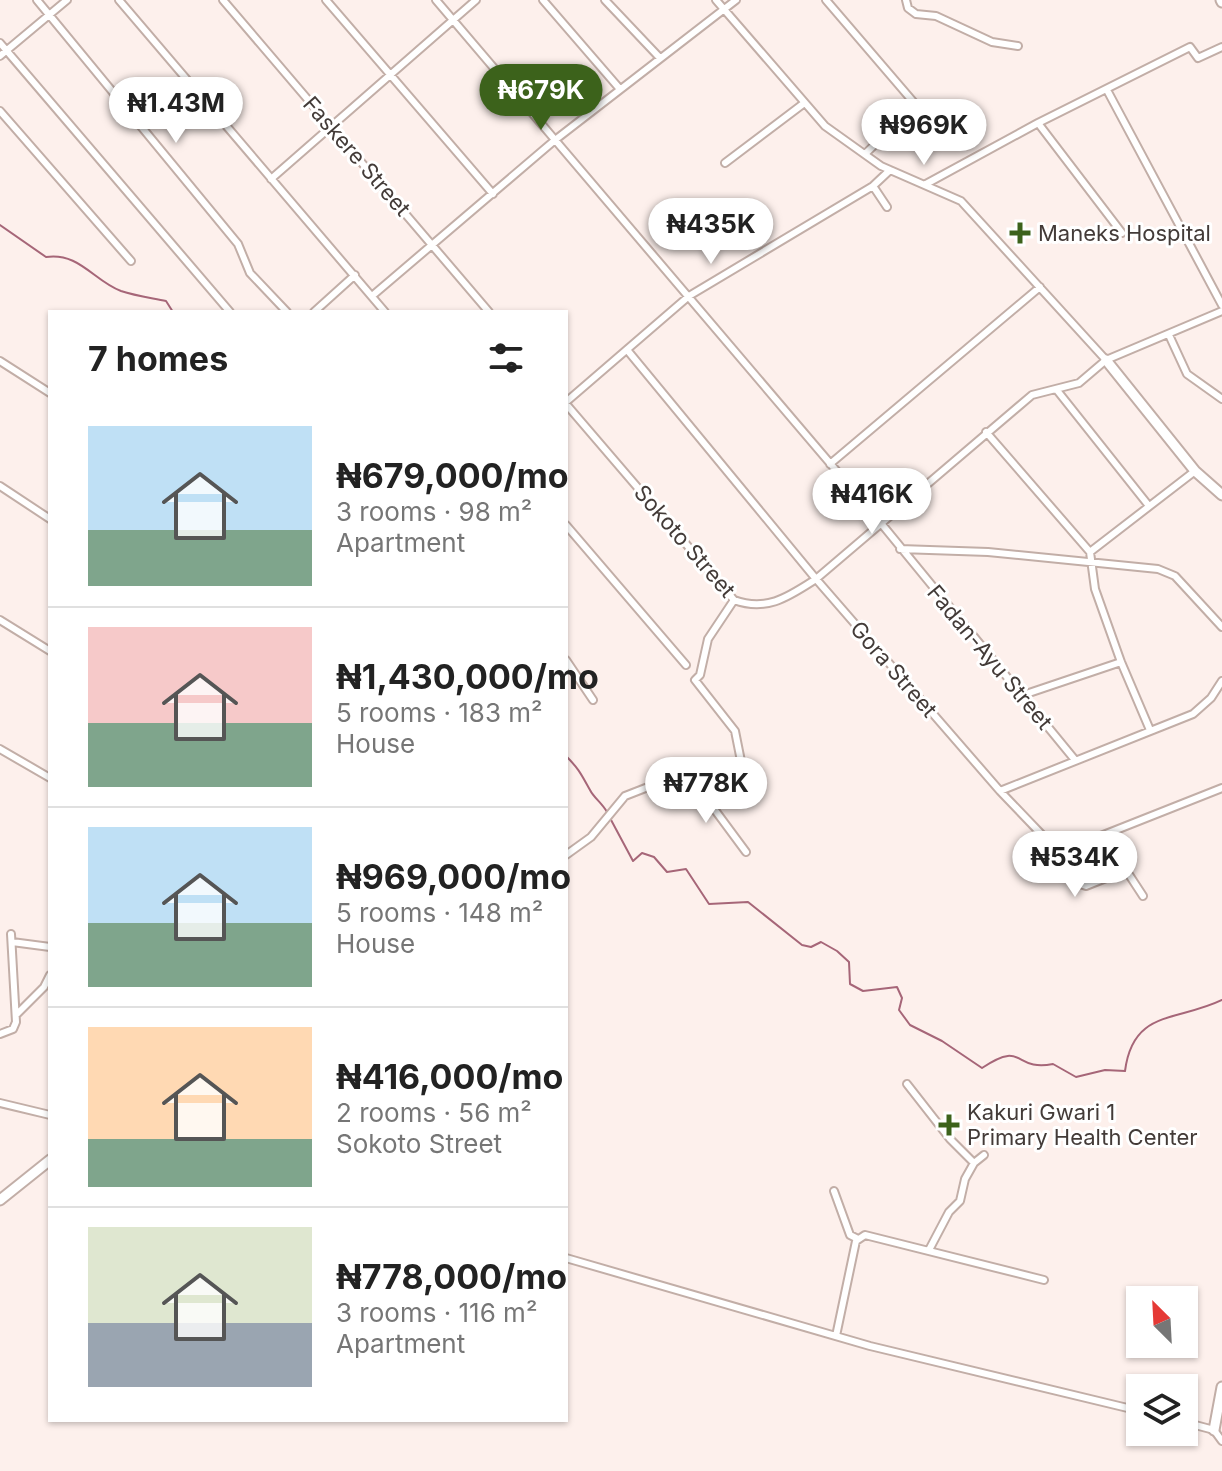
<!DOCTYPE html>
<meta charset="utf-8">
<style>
:root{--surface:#fff;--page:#f2f2f2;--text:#222;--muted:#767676;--line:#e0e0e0;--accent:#3c621b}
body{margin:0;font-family:Inter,sans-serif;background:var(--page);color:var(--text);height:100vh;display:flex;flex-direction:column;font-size:30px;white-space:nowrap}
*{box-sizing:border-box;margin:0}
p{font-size:26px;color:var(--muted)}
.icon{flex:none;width:44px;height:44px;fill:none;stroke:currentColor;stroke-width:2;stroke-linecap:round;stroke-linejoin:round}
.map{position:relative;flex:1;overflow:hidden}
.panel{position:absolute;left:48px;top:310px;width:520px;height:1112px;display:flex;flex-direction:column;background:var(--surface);border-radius:0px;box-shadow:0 2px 6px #0004}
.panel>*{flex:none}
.needle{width:52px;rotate:336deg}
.controls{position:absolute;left:1126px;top:1286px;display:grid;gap:16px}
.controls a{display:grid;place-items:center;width:72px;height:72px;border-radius:0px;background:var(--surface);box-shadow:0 2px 6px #0004;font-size:40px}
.price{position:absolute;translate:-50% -68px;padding:0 18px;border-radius:28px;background:#fff;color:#222;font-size:26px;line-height:52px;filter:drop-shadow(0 2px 4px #0008)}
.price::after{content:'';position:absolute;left:50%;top:48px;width:24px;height:18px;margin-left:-12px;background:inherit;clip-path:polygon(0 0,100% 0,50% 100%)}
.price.current{background:var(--accent);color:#fff}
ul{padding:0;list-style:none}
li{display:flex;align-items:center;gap:24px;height:200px;padding:0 40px}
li+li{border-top:2px solid var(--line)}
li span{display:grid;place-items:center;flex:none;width:224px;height:160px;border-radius:0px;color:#555}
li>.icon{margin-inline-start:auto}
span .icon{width:96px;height:96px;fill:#fffc;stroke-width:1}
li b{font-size:34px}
h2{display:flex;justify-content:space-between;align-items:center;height:96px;padding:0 40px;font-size:34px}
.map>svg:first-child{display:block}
</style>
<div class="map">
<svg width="1222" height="1471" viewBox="0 0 1222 1471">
<rect width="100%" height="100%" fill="#fdf0ec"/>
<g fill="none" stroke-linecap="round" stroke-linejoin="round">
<!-- stream -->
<path stroke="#a66678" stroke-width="2" d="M0 225 46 257C79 252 94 281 121 291 136 296 152 298 166 301L173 312
M566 756C579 769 581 774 590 790 594 798 602 803 607 812
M610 818 633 861 642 853 654 857 667 872 686 869 709 904 748 902 802 945 811 947 821 942 837 951 849 962 850 984 863 991 897 987 902 998 899 1010 910 1025 942 1041 982 1068C1025 1039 1013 1072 1053 1064L1076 1077 1105 1070 1125 1071C1133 1009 1177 1022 1222 1000"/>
<!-- street casing -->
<g stroke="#c2aea7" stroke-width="10">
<path id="street" d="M37 0 238 244 250 273 287 312
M119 0 385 312
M223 0 489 312
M326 0 493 194
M436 0 880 522 1075 760
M543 0 619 88
M605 0 659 57
M716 0 825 126 881 166 961 201 1106 360
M826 0 916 105 865 154
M906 0 908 8 916 14 936 16 992 42 1018 46
M0 43 230 312
M0 56 67 0
M1107 90 1222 305
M0 111 131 261
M1038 123 1122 233
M725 163 803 104
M271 179 476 0
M926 184 1038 123 1190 47 1198 58 1222 47
M873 186 887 207
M372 296 555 140 736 0
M314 312 355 275
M1169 335 1187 374 1222 399
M628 351 816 579 1000 791 1046 839 1078 845 1222 788
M0 361 50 393
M1056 389 1149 506
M566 402 689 296 873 186 890 170
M566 404 734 600C767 612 788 597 816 579L1032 395 1079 383 1106 360 1222 311
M986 432 1090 552 1095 589 1121 662 1150 730
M830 464 1040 287
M0 486 50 519
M566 525 686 665
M900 549 988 552 1158 569 1175 576 1222 627
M1090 552 1195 471
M0 620 50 651
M566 660 593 700
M1023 695 1121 662
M0 749 50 778
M1000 791 1193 714 1211 698 1222 681
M709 802 746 786 735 731 695 680 700 675 708 639 734 600
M1061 844 1077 883 1086 886 1126 870 1143 896
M566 855 591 837 625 796 684 773 689 775 703 802H709L746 852
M12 942 50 947
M17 1014 44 987 50 975
M0 1034 13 1029 16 1022 11 934
M907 1084 950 1139 974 1163
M0 1103 50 1115
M834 1191 850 1235 858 1239
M929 1250 949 1212 960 1201 965 1179 974 1163 984 1155
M566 1258 870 1346 1140 1411
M836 1336 856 1241 865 1235 1044 1280
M1184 1422 1214 1430 1222 1441"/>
</g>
<!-- secondary casing -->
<g stroke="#c2aea7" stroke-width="13">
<path id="secondary" d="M1221 0 1222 2
M1106 360 1195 471 1222 495
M0 1200 50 1160
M1214 1430 1222 1387"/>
</g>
<!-- street -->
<use href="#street" stroke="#fff" stroke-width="6"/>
<!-- secondary -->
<use href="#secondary" stroke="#fff" stroke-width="9"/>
</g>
<!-- markers -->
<g fill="#3c621b" stroke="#fff" stroke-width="3">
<path d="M1016 221h8v8h8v8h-8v8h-8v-8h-8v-8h8z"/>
<path d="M945 1113h8v8h8v8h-8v8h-8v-8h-8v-8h8z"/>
</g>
<g text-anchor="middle" stroke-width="6" stroke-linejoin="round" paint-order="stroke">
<!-- street labels -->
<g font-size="22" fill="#433b38" stroke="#fff">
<text transform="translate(357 156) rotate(49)" y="8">Faskere Street</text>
<text transform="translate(685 541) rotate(49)" y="8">Sokoto Street</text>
<text transform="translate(990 657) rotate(50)" y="8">Fadan-Ayu Street</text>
<text transform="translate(894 669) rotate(49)" y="8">Gora Street</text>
</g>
<!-- poi labels -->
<g font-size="22" fill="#433b38" stroke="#fff" text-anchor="start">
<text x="1038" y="241">Maneks Hospital</text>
<text x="967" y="1120">Kakuri Gwari 1<tspan x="967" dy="25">Primary Health Center</tspan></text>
</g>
</g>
</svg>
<div class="controls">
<a><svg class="needle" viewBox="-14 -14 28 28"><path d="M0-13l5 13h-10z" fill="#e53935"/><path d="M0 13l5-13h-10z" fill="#767676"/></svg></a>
<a><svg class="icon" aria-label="layers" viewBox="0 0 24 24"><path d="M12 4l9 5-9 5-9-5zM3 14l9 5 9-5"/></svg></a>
</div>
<b class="price current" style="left:541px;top:132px">₦679K</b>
<b class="price" style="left:176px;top:145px">₦1.43M</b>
<b class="price" style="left:924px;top:167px">₦969K</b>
<b class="price" style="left:711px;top:266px">₦435K</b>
<b class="price" style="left:872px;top:536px">₦416K</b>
<b class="price" style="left:706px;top:825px">₦778K</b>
<b class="price" style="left:1075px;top:899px">₦534K</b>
<section class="panel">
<h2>7 homes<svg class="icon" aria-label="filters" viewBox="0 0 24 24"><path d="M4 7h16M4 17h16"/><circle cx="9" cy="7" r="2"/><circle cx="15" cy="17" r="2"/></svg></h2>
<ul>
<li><span style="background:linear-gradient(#bfe0f5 65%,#7fa58c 0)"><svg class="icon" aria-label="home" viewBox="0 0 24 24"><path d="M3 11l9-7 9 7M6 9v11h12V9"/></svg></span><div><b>₦679,000/mo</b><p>3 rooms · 98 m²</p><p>Apartment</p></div></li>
<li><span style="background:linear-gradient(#f6c9c9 60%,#7fa58c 0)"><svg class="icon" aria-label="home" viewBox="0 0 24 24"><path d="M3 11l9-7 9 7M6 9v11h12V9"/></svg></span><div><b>₦1,430,000/mo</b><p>5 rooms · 183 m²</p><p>House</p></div></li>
<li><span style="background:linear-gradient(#bfe0f5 60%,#7fa58c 0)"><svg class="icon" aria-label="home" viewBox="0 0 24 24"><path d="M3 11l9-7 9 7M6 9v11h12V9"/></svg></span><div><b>₦969,000/mo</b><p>5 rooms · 148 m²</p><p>House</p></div></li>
<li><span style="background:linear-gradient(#ffd9b3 70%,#7fa58c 0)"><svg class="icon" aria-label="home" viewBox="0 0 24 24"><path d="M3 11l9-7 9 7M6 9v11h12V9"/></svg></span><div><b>₦416,000/mo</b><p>2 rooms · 56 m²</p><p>Sokoto Street</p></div></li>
<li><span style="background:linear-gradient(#dfe7d0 60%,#9aa5b1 0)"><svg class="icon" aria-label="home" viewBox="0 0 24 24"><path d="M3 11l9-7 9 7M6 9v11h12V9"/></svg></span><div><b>₦778,000/mo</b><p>3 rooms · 116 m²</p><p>Apartment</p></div></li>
</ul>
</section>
</div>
